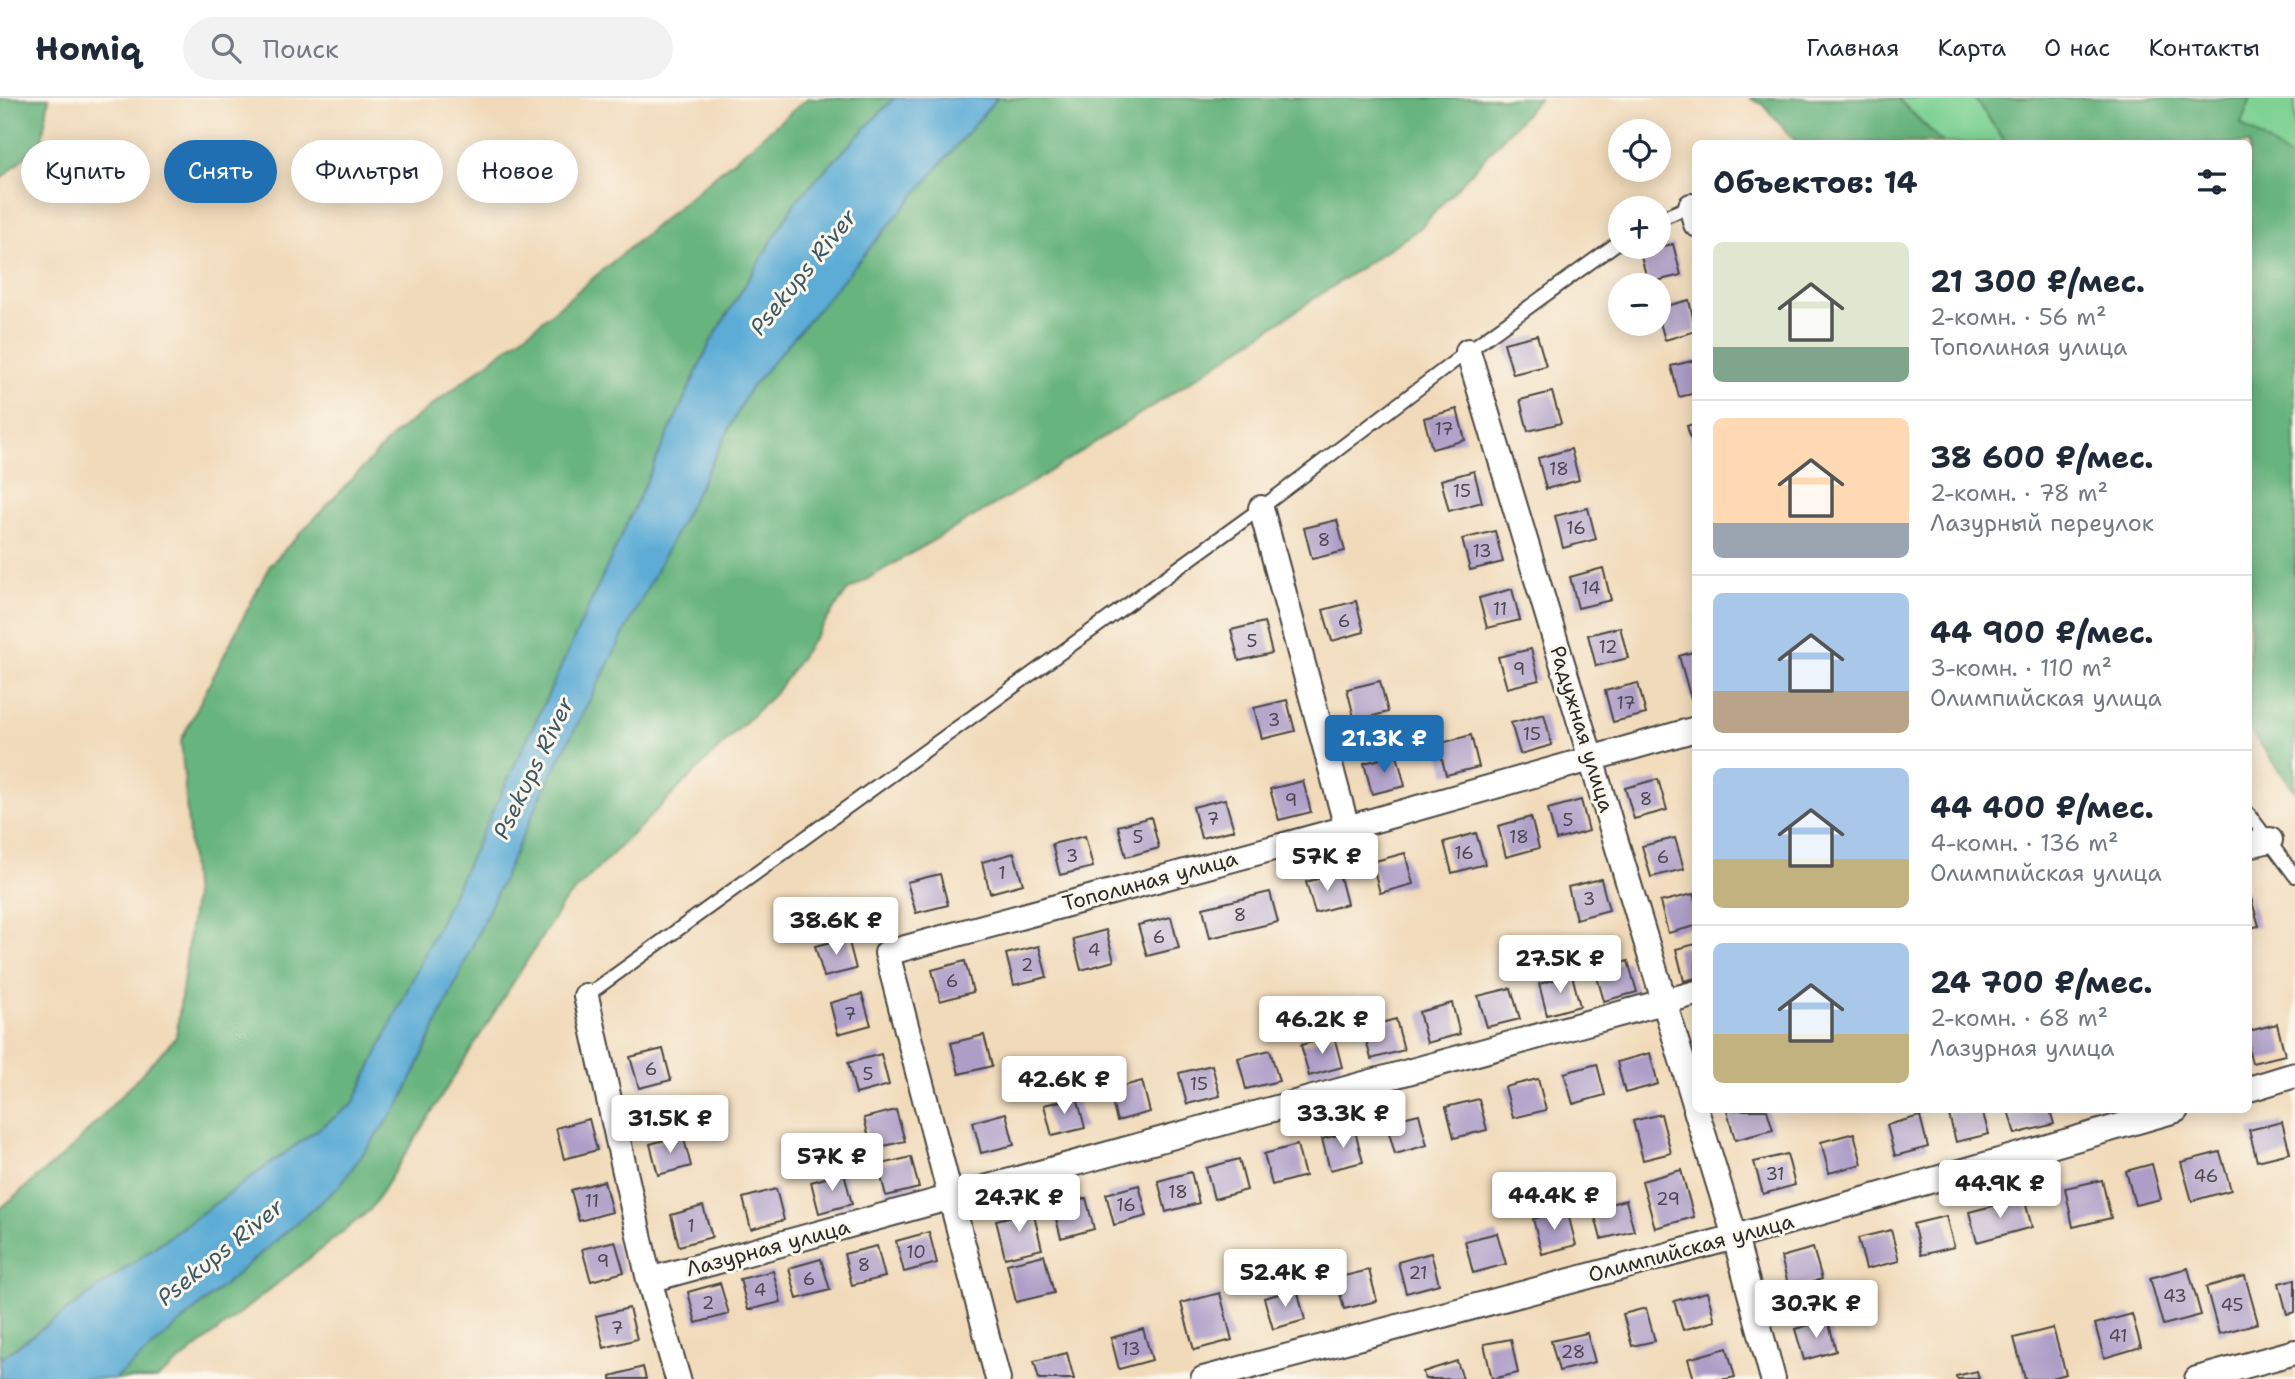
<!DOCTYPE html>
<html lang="ru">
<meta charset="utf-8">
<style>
:root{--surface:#fff;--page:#f2f2f3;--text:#1f2937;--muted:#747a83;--line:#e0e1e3;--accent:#1f6fb2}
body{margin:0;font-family:"Shantell Sans",sans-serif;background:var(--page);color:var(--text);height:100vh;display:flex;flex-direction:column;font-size:26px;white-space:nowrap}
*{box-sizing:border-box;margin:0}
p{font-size:23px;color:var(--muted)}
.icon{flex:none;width:38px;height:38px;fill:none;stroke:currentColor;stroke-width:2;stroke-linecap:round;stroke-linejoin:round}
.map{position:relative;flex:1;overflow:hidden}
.sheet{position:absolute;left:1692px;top:42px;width:560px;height:973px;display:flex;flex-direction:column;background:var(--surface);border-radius:10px;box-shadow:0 4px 18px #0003}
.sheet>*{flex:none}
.hud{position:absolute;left:21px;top:42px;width:665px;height:63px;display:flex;gap:14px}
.controls{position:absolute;left:1608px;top:21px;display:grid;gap:14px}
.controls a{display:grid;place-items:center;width:63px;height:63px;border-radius:50%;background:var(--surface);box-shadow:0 4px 18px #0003;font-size:35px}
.price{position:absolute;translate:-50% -60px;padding:0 16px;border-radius:7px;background:#fff;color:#222;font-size:23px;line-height:46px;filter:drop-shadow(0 2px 4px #0008)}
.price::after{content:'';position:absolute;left:50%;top:42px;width:21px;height:16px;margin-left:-10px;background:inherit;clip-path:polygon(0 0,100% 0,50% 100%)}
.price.current{background:var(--accent);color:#fff}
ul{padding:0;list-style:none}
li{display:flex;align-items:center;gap:21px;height:175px;padding:0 21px}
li+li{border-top:2px solid var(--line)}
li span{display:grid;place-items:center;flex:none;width:196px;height:140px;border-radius:10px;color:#555}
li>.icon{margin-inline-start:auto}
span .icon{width:84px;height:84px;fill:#fffc;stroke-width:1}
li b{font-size:30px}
h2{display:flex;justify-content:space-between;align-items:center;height:84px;padding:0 21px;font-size:30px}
.pill{padding:0 24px;border-radius:32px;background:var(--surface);box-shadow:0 4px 18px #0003;font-size:24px;line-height:63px}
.pill.current{background:var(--accent);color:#fff}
header{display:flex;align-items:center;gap:42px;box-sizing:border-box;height:98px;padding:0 35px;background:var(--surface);border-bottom:2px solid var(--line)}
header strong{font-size:33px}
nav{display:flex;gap:38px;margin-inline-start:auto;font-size:24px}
.search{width:490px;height:63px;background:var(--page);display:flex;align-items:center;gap:18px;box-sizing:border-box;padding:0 24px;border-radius:38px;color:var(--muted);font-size:26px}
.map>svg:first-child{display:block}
</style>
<header>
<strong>Homiq</strong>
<div class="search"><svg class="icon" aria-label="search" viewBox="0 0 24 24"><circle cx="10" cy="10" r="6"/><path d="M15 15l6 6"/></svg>Поиск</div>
<nav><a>Главная</a><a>Карта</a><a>О нас</a><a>Контакты</a></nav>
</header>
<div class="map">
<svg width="2295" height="1281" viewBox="0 0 2295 1281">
<rect width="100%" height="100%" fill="#fbf7ec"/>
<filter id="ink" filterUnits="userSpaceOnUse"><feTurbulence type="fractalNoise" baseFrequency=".0143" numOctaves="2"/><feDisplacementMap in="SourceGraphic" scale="14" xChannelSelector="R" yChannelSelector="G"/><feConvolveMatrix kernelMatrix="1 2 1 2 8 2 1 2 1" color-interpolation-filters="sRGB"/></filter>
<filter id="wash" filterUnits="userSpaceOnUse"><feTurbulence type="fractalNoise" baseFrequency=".00686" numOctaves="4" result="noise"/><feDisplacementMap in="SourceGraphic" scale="28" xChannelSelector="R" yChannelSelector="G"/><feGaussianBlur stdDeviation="1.57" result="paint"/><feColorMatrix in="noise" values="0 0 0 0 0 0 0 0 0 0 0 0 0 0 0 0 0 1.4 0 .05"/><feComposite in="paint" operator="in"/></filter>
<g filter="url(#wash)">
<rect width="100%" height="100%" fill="#f1daba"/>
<!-- green -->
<path fill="#7fd294" stroke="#557e60" stroke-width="2" d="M1897 0H1974L2006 45H1943Z
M2251 0H2295V63L2240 26Z"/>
<!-- forest -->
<path fill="#67b47e" stroke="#497054" stroke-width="2" d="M0 0H49L42 42 0 82Z
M808 0H894L796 103 710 245 549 595 353 1006 0 1261V1111L73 1049 176 939 194 800 181 642 270 467 397 334 536 228Z
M997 0H1540L1420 130 1188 285 1038 381 847 493 777 593 564 804 370 1112 157 1281H115L339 1088 401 1004 546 687 749 292Z
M1749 0H1897L1943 45H1797L1762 6Z
M1974 0H2251L2241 26 2295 63V693L2249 631V46L2006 45Z"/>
<!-- water -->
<path fill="#5bacd6" stroke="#436c80" stroke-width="2" d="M894 0H997L749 292 546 687 401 1004 339 1088 115 1281H0V1261L353 1006 549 595 710 245 796 103Z"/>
<g id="blocks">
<!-- building -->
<path fill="#ad9ec8" d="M1673 146 1681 177 1648 185 1640 154Z
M1689 202 1696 233 1665 242 1659 221V210Z
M1537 237 1546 268 1513 276 1504 245Z
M1696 262V295L1679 299 1671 268Z
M1552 294 1561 325 1528 333 1520 302Z
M1457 311 1465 342 1432 351 1424 320Z
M1696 325V355H1695L1687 328Z
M1571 351 1579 382 1546 391 1538 360Z
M1474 373 1482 404 1449 413 1441 382Z
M1588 410 1596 441 1563 450 1555 418Z
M1337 422 1345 453 1312 461 1304 430Z
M1495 433 1503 464 1470 472 1462 441Z
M1603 470 1611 502 1578 510 1570 479Z
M1512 491 1520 522 1487 530 1479 500Z
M1356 503 1364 534 1332 543 1323 512Z
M1264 524 1272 555 1239 563 1231 532Z
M1620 529 1628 560 1596 568 1588 537Z
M1531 551 1539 582 1507 590 1498 559Z
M1696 553V599L1691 601 1679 558Z
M1380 583 1388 614 1355 623 1347 591Z
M1638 585 1646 616 1613 624 1605 593Z
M1287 602 1295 633 1262 641 1254 610Z
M1544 616 1552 647 1520 656 1511 625Z
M1471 637 1479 669 1446 677 1438 646Z
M1397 657 1405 688 1372 696 1364 665Z
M1658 681 1667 712 1634 721 1625 690Z
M1303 683 1311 714 1279 722 1270 691Z
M1225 701 1234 732 1201 740 1193 709Z
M1581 702 1589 733 1556 742 1548 711Z
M1151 719 1159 750 1126 759 1118 728Z
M1531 719 1539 750 1506 759 1498 728Z
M1476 735 1485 766 1452 775 1444 744Z
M1085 738 1093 769 1060 777 1052 746Z
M1675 740 1684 771 1651 779 1642 748Z
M1014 755 1023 786 990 795 982 764Z
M1405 755 1413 786 1380 795 1372 764Z
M1339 775 1347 806 1315 815 1306 784Z
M940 776 948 807 916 815 907 784Z
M1601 781 1609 812 1576 821 1568 789Z
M2249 793 2259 828 2249 830Z
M1270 794 1278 824 1210 840 1203 810Z
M1693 796 1696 807V828L1668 835 1660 804Z
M1171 819 1179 850 1147 858 1138 827Z
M1106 832 1114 863 1081 872 1073 841Z
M848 840 856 871 824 879 815 848Z
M1696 846V880L1684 883 1676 851Z
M1039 848 1047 879 1014 887 1006 856Z
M965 863 973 894 940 903 932 872Z
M1628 863 1637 894 1604 903 1595 872Z
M1572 877 1580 908 1547 917 1539 886Z
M1511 890 1520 921 1487 929 1478 898Z
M862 896 871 927 838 936 830 905Z
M1452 905 1460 936 1427 945 1419 914Z
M1396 921 1404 952 1371 961 1363 930Z
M2277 926 2285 957 2252 965 2249 953V933Z
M984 937 992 968 959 976 951 945Z
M1334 938 1342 969 1309 978 1301 947Z
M663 951 671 982 639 990 630 959Z
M1270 952 1279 983 1246 991 1238 960Z
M1650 955 1658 986 1625 995 1617 964Z
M881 956 889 987 856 996 848 965Z
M1597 966 1605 997 1573 1006 1564 975Z
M1212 967 1220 998 1187 1006 1179 975Z
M1538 981 1546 1012 1513 1020 1505 989Z
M1142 983 1150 1014 1117 1023 1109 992Z
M1077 999 1085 1030 1052 1038 1044 1007Z
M1479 1001 1487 1032 1454 1040 1446 1009Z
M896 1012 905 1043 872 1051 864 1020Z
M1727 1012H1767L1773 1032 1735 1042Z
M1954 1012H1982L1989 1036 1956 1044 1948 1013Z
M2008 1012H2050L2054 1026 2015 1036Z
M1006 1015 1014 1047 981 1055 973 1024Z
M1419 1016 1427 1047 1395 1056 1386 1024Z
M1661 1016 1671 1055 1643 1062 1633 1023Z
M1920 1018 1928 1049 1895 1058 1887 1027Z
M589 1021 597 1052 564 1061 556 1030Z
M2282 1024 2290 1055 2257 1063 2249 1032Z
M1355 1033 1363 1064 1330 1072 1322 1041Z
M1854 1035 1862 1066 1829 1075 1821 1044Z
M683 1037 691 1068 658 1077 650 1046Z
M1297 1047 1305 1078 1272 1087 1264 1056Z
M2220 1054 2231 1092 2192 1103 2181 1064Z
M1787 1056 1795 1087 1763 1096 1754 1064Z
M911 1059 919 1090 886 1098 878 1067Z
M1239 1061 1247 1092 1214 1101 1206 1070Z
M2152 1066 2161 1101 2135 1107 2126 1073Z
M1681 1072 1694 1119 1655 1130 1642 1083Z
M1191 1074 1199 1105 1166 1114 1158 1083Z
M844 1075 852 1106 819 1115 811 1084Z
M2102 1082 2111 1120 2073 1129 2065 1090Z
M604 1083 612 1114 579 1123 571 1092Z
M1139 1087 1147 1118 1114 1127 1106 1096Z
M776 1091 784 1122 751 1131 743 1100Z
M1086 1100 1094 1131 1061 1140 1053 1109Z
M2024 1100 2032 1129 1977 1144 1969 1114Z
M1626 1102 1634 1133 1601 1141 1593 1110Z
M703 1108 712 1139 679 1148 671 1117Z
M1567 1112 1576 1147 1542 1156 1533 1121Z
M1033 1113 1042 1151 1005 1160 996 1122Z
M1946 1118 1954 1149 1921 1157 1913 1126Z
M1891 1132 1899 1163 1866 1171 1858 1140Z
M929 1134 937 1165 904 1174 896 1143Z
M1497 1135 1506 1166 1473 1175 1465 1143Z
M615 1143 624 1174 591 1183 582 1151Z
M877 1148 885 1179 852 1187 844 1156Z
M1813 1150 1822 1181 1789 1190 1781 1159Z
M1431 1155 1439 1186 1406 1195 1398 1164Z
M1044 1157 1054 1195 1016 1204 1007 1166Z
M821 1161 830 1192 797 1201 789 1170Z
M2188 1170 2201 1217 2163 1227 2150 1180Z
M1369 1172 1377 1203 1344 1211 1336 1180Z
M773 1173 781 1204 748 1212 740 1181Z
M2245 1178 2258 1225 2219 1236 2206 1189Z
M2295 1181V1214L2287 1216 2279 1185Z
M720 1185 729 1216 696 1225 688 1194Z
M1297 1191 1305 1222 1273 1231 1264 1200Z
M1707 1194 1715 1223 1683 1232 1674 1203Z
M1220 1195 1232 1242 1194 1252 1181 1205Z
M629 1210 637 1241 604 1250 596 1218Z
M1646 1210 1655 1243 1632 1248 1623 1216Z
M2132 1216 2141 1249 2104 1260 2095 1226Z
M1828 1222 1836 1253 1804 1262 1795 1231Z
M2053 1230 2066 1276 2049 1281H2025L2014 1240Z
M1143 1231 1152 1262 1119 1271 1111 1240Z
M1587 1235 1595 1264 1559 1273 1551 1243Z
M1511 1241 1518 1275 1492 1281 1484 1246Z
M1727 1250 1735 1279 1726 1281H1694L1688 1261Z
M1067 1255 1074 1281H1039L1034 1263Z
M1457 1263 1463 1281H1425L1423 1274Z
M643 1269 646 1281H611V1278Z
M1977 1273 1979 1281H1957L1956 1278Z"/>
</g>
</g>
<g filter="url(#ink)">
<use href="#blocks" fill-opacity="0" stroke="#494540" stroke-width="2"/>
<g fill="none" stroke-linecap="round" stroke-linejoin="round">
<!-- service casing -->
<g stroke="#494540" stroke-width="16">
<path id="service" d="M1659 121 1691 108 1695 109
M2249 716 2295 778
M586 898 1261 410 1468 253 1620 143"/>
</g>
<!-- minor casing -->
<g stroke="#494540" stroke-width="28">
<path id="minor" d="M1691 108 1696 126
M1468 253 1696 1009
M1261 410 1347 730
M2249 747 2270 742
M586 898 649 1182 678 1281
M2249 991 2295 977
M1696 1012 1735 1139 1773 1281
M649 1182 1696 895
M998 1281 887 855 1347 730 1696 631
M1203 1281 1735 1139 2176 1012
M2197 1281 2295 1254"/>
</g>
<!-- service -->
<use href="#service" stroke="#fff" stroke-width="12"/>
<!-- minor -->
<use href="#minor" stroke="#fff" stroke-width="24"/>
</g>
</g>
<g text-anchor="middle" stroke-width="6" stroke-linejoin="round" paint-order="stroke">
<!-- number labels -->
<g font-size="18" fill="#4c4852">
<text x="1444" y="337">17</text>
<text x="1559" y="377">18</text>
<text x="1462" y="399">15</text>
<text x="1576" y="436">16</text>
<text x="1324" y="448">8</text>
<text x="1482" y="459">13</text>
<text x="1591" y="496">14</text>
<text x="1500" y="517">11</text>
<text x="1344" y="529">6</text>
<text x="1252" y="549">5</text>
<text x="1608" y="555">12</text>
<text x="1519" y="577">9</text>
<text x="1626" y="611">17</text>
<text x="1274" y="628">3</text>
<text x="1532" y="642">15</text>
<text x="1646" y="707">8</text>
<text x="1291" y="708">9</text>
<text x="1213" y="727">7</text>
<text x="1568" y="728">5</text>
<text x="1138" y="745">5</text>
<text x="1519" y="745">18</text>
<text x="1464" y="761">16</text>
<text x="1072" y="764">3</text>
<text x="1663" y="765">6</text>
<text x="1002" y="781">1</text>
<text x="1589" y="807">3</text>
<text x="1240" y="823">8</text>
<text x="1159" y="845">6</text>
<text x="1094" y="858">4</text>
<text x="1027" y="873">2</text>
<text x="952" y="889">6</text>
<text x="850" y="922">7</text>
<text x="651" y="977">6</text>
<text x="868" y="982">5</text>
<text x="1199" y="992">15</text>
<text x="1775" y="1082">31</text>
<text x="2206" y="1084">46</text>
<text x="1178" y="1100">18</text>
<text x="1668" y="1107">29</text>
<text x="592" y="1109">11</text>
<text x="1126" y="1113">16</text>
<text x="691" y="1134">1</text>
<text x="916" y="1160">10</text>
<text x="603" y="1169">9</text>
<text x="864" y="1173">8</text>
<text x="1418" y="1181">21</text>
<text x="809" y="1187">6</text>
<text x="760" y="1198">4</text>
<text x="2175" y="1204">43</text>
<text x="708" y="1211">2</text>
<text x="2232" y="1213">45</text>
<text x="617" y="1236">7</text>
<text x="2118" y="1244">41</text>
<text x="1131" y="1257">13</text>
<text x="1573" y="1260">28</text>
</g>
<!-- street labels -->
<g font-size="21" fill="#2b2b2b" stroke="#fbf7ec">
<text transform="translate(1582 631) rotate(73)" y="7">Радужная улица</text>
<text transform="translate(1150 783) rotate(-15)" y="7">Тополиная улица</text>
<text transform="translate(768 1150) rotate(-15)" y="7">Лазурная улица</text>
<text transform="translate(1691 1150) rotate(-15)" y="7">Олимпийская улица</text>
</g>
<!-- water labels -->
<g font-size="23" font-style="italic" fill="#3c5867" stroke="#fbf7ec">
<text transform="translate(803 174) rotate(-51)" y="8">Psekups River</text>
<text transform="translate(533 670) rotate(-64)" y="8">Psekups River</text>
<text transform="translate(220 1154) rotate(-39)" y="8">Psekups River</text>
</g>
</g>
</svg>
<div class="controls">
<a><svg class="icon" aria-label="locate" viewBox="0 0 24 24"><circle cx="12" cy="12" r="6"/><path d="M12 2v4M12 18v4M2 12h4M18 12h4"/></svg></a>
<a>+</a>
<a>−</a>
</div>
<b class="price current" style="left:1384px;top:677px">21.3K ₽</b>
<b class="price" style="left:1327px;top:795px">57K ₽</b>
<b class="price" style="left:836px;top:859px">38.6K ₽</b>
<b class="price" style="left:1560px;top:897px">27.5K ₽</b>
<b class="price" style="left:1322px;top:958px">46.2K ₽</b>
<b class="price" style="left:1064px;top:1018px">42.6K ₽</b>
<b class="price" style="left:1343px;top:1052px">33.3K ₽</b>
<b class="price" style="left:670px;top:1057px">31.5K ₽</b>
<b class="price" style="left:832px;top:1095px">57K ₽</b>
<b class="price" style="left:2000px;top:1122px">44.9K ₽</b>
<b class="price" style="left:1554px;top:1134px">44.4K ₽</b>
<b class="price" style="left:1019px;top:1136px">24.7K ₽</b>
<b class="price" style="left:1285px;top:1211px">52.4K ₽</b>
<b class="price" style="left:1816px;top:1242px">30.7K ₽</b>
<div class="hud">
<a class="pill">Купить</a>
<a class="pill current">Снять</a>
<a class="pill">Фильтры</a>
<a class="pill">Новое</a>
</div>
<section class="sheet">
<h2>Объектов: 14<svg class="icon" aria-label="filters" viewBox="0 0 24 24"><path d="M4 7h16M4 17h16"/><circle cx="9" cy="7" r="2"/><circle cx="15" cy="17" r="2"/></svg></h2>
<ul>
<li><span style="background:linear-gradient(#dfe7d0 75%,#7fa58c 0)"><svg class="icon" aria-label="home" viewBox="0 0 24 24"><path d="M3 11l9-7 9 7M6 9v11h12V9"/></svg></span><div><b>21 300 ₽/мес.</b><p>2-комн. · 56 m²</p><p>Тополиная улица</p></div></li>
<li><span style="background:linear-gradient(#ffd9b3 75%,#9aa5b1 0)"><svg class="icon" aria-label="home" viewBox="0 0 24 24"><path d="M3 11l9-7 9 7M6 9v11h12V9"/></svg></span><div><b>38 600 ₽/мес.</b><p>2-комн. · 78 m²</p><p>Лазурный переулок</p></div></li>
<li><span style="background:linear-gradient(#a9c7e8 70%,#b9a48a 0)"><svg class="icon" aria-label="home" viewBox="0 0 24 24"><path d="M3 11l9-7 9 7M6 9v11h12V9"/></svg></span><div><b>44 900 ₽/мес.</b><p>3-комн. · 110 m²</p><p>Олимпийская улица</p></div></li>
<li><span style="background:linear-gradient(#a9c7e8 65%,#c2b280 0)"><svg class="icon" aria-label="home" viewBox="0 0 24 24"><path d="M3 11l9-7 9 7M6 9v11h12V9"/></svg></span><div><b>44 400 ₽/мес.</b><p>4-комн. · 136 m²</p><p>Олимпийская улица</p></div></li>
<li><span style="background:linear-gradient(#a9c7e8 65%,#c2b280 0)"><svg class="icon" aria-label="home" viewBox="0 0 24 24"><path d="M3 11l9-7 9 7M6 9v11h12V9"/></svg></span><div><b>24 700 ₽/мес.</b><p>2-комн. · 68 m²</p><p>Лазурная улица</p></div></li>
</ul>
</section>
</div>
